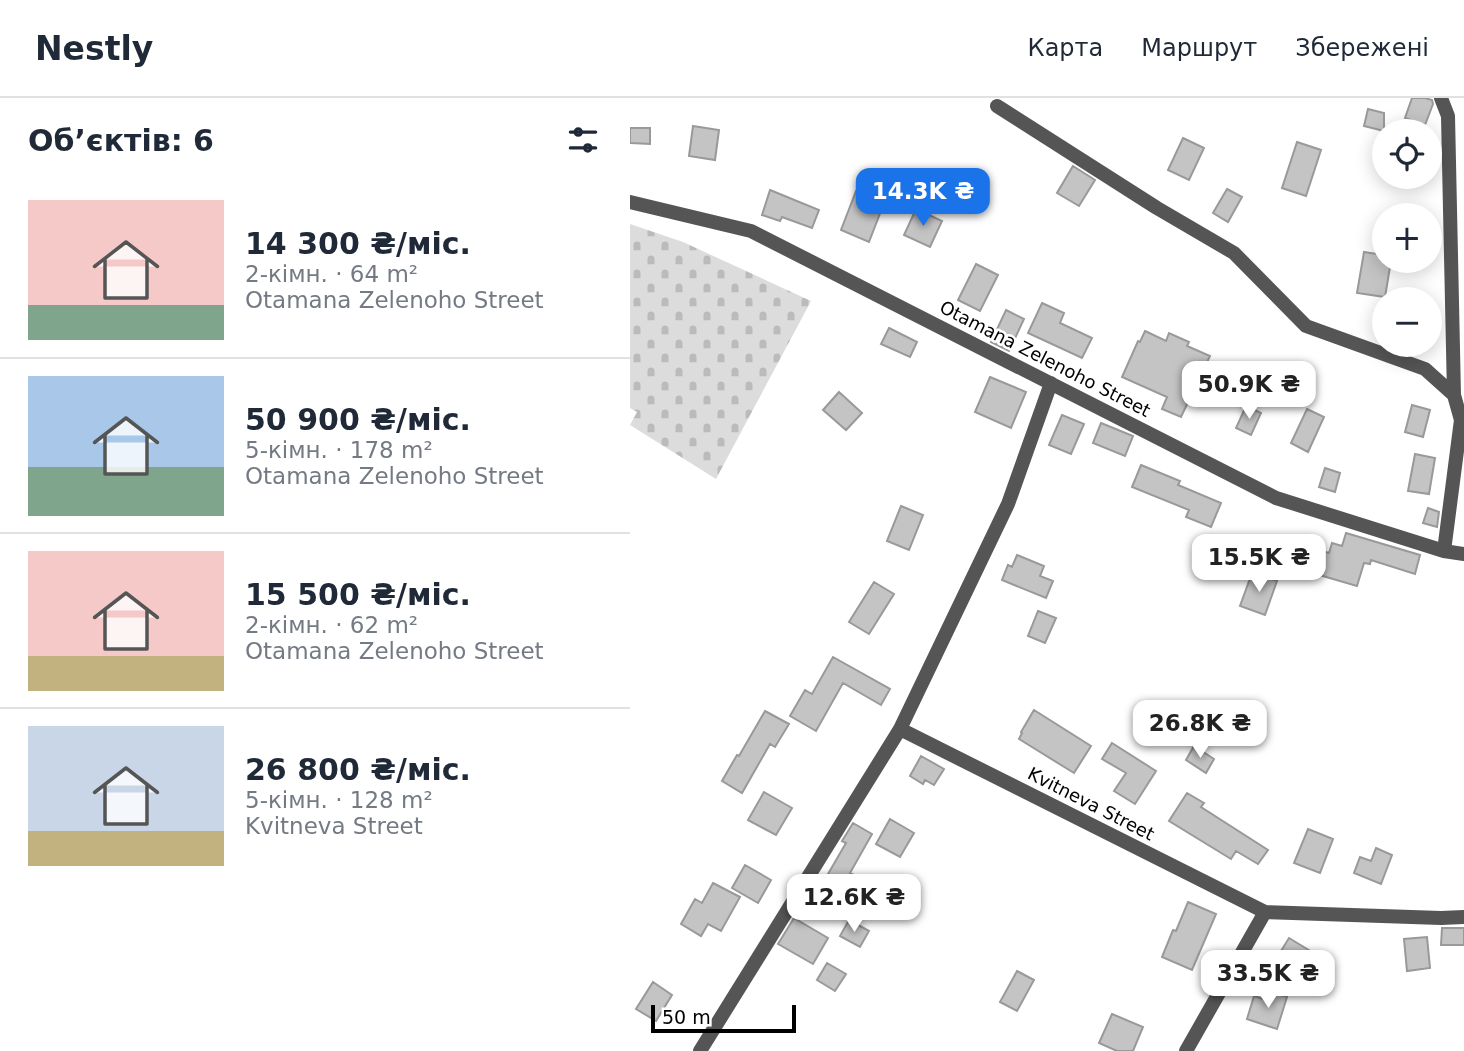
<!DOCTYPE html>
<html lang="uk">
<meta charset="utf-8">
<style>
:root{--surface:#fff;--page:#f2f2f3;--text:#1f2937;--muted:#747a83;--line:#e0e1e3;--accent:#1a73e8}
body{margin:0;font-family:"DejaVu Sans",sans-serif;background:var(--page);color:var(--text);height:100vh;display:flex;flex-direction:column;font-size:26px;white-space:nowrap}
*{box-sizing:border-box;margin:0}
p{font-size:23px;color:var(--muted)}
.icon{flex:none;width:38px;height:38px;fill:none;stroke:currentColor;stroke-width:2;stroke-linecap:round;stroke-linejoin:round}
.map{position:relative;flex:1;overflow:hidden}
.panel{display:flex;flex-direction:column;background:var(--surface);width:630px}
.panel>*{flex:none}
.fabs{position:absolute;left:742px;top:21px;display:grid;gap:14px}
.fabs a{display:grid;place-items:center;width:70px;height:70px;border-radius:50%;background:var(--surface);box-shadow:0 4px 18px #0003;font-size:35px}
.scale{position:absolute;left:21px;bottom:18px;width:145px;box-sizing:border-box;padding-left:7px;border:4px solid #000;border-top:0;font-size:19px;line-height:24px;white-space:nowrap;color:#000;-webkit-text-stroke:5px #fff;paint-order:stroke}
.price{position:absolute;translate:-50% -60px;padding:0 16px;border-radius:14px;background:#fff;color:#222;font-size:23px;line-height:46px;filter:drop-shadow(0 2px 4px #0008)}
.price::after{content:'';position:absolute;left:50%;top:42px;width:21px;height:16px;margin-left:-10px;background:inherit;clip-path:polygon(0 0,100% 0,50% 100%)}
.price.selected{background:var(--accent);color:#fff}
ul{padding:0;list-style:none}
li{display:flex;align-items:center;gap:21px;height:175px;padding:0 28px}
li+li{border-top:2px solid var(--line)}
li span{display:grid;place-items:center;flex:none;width:196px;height:140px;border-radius:0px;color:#555}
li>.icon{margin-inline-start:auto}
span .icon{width:84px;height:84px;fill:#fffc;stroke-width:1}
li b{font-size:30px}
h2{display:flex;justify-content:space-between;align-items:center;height:84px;padding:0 28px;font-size:30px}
header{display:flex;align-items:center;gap:42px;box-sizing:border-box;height:98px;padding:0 35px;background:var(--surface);border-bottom:2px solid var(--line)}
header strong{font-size:33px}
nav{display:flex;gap:38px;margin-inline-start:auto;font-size:24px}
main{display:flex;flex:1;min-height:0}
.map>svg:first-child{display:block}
</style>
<header>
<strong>Nestly</strong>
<nav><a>Карта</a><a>Маршрут</a><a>Збережені</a></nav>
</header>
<main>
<section class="panel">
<h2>Об’єктів: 6<svg class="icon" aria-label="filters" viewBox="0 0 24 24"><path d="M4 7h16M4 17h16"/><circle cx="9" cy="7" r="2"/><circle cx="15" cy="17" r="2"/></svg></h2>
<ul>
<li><span style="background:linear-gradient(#f6c9c9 75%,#7fa58c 0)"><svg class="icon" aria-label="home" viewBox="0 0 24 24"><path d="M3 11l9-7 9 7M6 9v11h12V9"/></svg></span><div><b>14 300 ₴/міс.</b><p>2-кімн. · 64 m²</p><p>Otamana Zelenoho Street</p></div></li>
<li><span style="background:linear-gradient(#a9c7e8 65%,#7fa58c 0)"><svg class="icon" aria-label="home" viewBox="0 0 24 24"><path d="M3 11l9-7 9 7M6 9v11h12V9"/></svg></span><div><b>50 900 ₴/міс.</b><p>5-кімн. · 178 m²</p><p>Otamana Zelenoho Street</p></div></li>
<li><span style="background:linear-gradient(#f6c9c9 75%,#c2b280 0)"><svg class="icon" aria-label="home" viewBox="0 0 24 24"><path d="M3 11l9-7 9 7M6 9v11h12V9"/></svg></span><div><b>15 500 ₴/міс.</b><p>2-кімн. · 62 m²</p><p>Otamana Zelenoho Street</p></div></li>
<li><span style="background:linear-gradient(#c9d6e8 75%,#c2b280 0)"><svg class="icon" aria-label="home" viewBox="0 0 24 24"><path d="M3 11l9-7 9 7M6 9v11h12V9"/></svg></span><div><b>26 800 ₴/міс.</b><p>5-кімн. · 128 m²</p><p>Kvitneva Street</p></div></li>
</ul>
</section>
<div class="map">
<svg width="834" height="953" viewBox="0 0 834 953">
<defs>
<pattern id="cemetery-stones" width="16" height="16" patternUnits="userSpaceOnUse" patternTransform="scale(1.75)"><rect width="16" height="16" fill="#dcdcdc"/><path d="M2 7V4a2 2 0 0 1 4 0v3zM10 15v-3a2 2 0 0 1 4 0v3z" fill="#bbb"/></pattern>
</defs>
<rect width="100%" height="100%" fill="#fff"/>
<!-- cemetery -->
<path fill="url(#cemetery-stones)" d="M0 126 53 144 181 203 86 381 0 327 7 314 0 310Z"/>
<!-- building -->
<path fill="#c4c4c4" stroke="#999" stroke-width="2" d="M782 0H795L802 2 803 6 795 27 775 20Z
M738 11 754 15V33L734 28Z
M63 28 89 32 85 62 59 58Z
M0 30H20V46L0 45Z
M553 40 574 50 559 82 538 72Z
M667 44 691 52 676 98 652 90Z
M443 68 465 82 449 108 427 95Z
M597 91 612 99 598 124 583 115Z
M140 92 189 112 182 130 152 119 150 123 132 117Z
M226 93 254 105 239 144 211 132Z
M286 111 312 123 300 149 274 137Z
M734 154 754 157V163H761L755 199 727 195Z
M346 166 368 177 350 213 328 202Z
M412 205 434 215 430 225 462 240 452 260 398 235Z
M376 212 394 221 379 253 361 244Z
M259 230 287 244 280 259 251 246Z
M515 233 536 243 539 235 559 244 557 248 580 258 551 319 532 311 537 299 492 279 508 243 510 244Z
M360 279 396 294 381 330 345 314Z
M209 294 232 315 216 332 193 312Z
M782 307 800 312 793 339 775 334Z
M616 308 631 315 621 337 606 330Z
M677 311 694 319 678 354 661 345Z
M432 317 454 326 441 356 419 347Z
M471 325 503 338 495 358 463 345Z
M785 356 805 360 799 396 778 393Z
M511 367 550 383 548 387 591 405 581 429 556 419 559 412 502 389Z
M695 370 710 375 705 394 689 389Z
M271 408 293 417 279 452 257 443Z
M798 410 809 414 807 429 793 425Z
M716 435 790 457 785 476 741 462 740 466 734 465 727 488 686 476 692 453 699 455 702 445 712 448Z
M618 440 637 449 630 465 611 456Z
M387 457 414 468 410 478 423 483 416 500 372 482 378 467 382 469Z
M622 475 647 483 635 517 610 508Z
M244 484 264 496 239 536 219 524Z
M408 513 426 520 415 545 398 538Z
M203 559 260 591 251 607 213 585 186 633 160 618 175 592 182 596Z
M404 612 461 648 444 675 389 641 392 635 391 634Z
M135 613 159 626 145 649 140 646 112 695 92 683 107 657 109 658Z
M482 645 526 673 505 706 484 693 496 675 472 661Z
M564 648 584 661 576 675 556 662Z
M291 658 314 671 304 687 295 682 293 686 280 678Z
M134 694 162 710 146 737 118 722Z
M557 695 574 705 571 709 638 752 628 766 606 753 601 761 539 723Z
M260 721 284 735 270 759 246 746Z
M223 725 242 736 220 775 235 783 225 801 194 783 216 745 212 743Z
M678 731 703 741 690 775 664 765Z
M746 750 762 757 751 786 724 775 730 759 741 763Z
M115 767 141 782 128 805 102 790Z
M83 785 110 799 91 833 78 826 71 838 51 826 65 801 72 805Z
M558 804 586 816 562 872 532 859 543 832 546 833Z
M164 820 198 840 183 866 148 846Z
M219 822 239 833 230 849 210 838Z
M812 830H834V847H811Z
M797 839 800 870 777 873 774 841Z
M659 840 682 854 666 880 643 866Z
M197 865 216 876 205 893 187 882Z
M387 873 404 882 387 913 370 904Z
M23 884 42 897 26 923 6 911Z
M639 893 657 899 647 931 617 921 624 898 636 902Z
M482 916 513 929 503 953H487L469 945Z"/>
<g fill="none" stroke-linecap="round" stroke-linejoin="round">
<!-- street -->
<path stroke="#555" stroke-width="14" d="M811 0 818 18 824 297
M367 8 527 110 604 155 676 228 795 271 824 297 831 322 814 453
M0 104 121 133 646 400 814 453 834 456
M270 631 635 814 556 953
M635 814 811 820 834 819
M70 953 270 631 378 406 421 285"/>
</g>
<g text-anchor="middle" stroke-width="5" stroke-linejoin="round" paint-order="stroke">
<!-- street labels -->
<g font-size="18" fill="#000" stroke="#fff">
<text transform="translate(415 261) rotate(27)" y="6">Otamana Zelenoho Street</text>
<text transform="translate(461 706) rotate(27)" y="6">Kvitneva Street</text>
</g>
</g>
</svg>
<div class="fabs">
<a><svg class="icon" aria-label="locate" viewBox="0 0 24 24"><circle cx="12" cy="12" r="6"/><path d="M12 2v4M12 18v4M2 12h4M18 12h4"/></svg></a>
<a>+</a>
<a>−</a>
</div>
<div class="scale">50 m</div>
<b class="price selected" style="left:293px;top:130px">14.3K ₴</b>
<b class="price" style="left:619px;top:323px">50.9K ₴</b>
<b class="price" style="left:629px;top:496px">15.5K ₴</b>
<b class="price" style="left:570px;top:662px">26.8K ₴</b>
<b class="price" style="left:224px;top:836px">12.6K ₴</b>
<b class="price" style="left:638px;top:912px">33.5K ₴</b>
</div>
</main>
